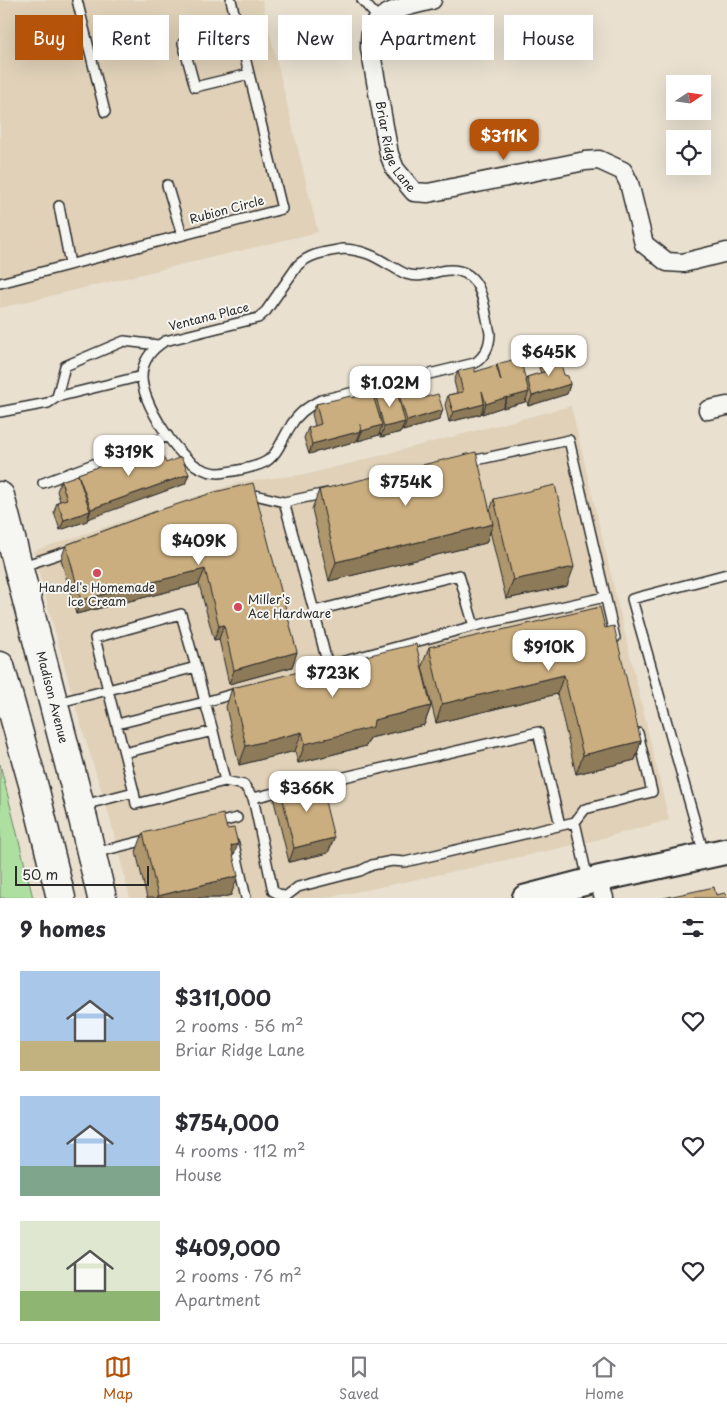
<!DOCTYPE html>
<meta charset="utf-8">
<style>
:root{--surface:#fff;--page:#f7f7f7;--text:#2b2b33;--muted:#7c7c81;--line:#e1e1e2;--accent:#b45309}
body{margin:0;font-family:"Playpen Sans",sans-serif;background:var(--page);color:var(--text);height:100vh;display:flex;flex-direction:column;font-size:19px;white-space:nowrap}
*{box-sizing:border-box;margin:0}
p{font-size:16px;color:var(--muted)}
.icon{flex:none;width:28px;height:28px;fill:none;stroke:currentColor;stroke-width:2;stroke-linecap:round;stroke-linejoin:round}
.map{position:relative;height:898px;overflow:hidden}
.drawer{display:flex;flex-direction:column;background:var(--surface);flex:1}
.drawer>*{flex:none}
.top-card{position:absolute;left:15px;top:15px;width:698px;height:45px;display:flex;gap:10px}
.needle{width:32px;rotate:77deg}
.fabs{position:absolute;left:666px;top:75px;display:grid;gap:10px}
.fabs a{display:grid;place-items:center;width:45px;height:45px;border-radius:0px;background:var(--surface);box-shadow:0 5px 20px #0002;font-size:25px}
.scale{position:absolute;left:15px;bottom:12px;width:134px;box-sizing:border-box;padding-left:5px;border:2px solid #2b2b2b;border-top:0;font-size:14px;line-height:18px;white-space:nowrap;color:#2b2b2b;-webkit-text-stroke:4px #f6f6f2;paint-order:stroke}
.price{position:absolute;translate:-50% -42px;padding:0 11px;border-radius:10px;background:#fff;color:#222;font-size:16px;line-height:32px;filter:drop-shadow(0 1px 2px #0008)}
.price::after{content:'';position:absolute;left:50%;top:30px;width:15px;height:11px;margin-left:-8px;background:inherit;clip-path:polygon(0 0,100% 0,50% 100%)}
.price.current{background:var(--accent);color:#fff}
ul{padding:0;list-style:none}
li{display:flex;align-items:center;gap:15px;height:125px;padding:0 20px}
li span{display:grid;place-items:center;flex:none;width:140px;height:100px;border-radius:0px;color:#555}
li>.icon{margin-inline-start:auto}
span .icon{width:60px;height:60px;fill:#fffc;stroke-width:1}
li b{font-size:21px}
h2{display:flex;justify-content:space-between;align-items:center;height:60px;padding:0 20px;font-size:21px}
.tag{padding:0 18px;border-radius:0px;background:var(--surface);box-shadow:0 5px 20px #0002;font-size:18px;line-height:45px}
.tag.current{background:var(--accent);color:#fff}
.tab-bar{display:flex;justify-content:space-around;align-items:center;height:70px;border-top:1px solid var(--line);background:var(--surface);font-size:14px;color:var(--muted)}
.tab-bar a{display:grid;justify-items:center;gap:2px}
.tab-bar .current{color:var(--accent)}
.map>svg:first-child{display:block}
</style>
<div class="map">
<svg width="727" height="898" viewBox="0 0 727 898">
<rect width="100%" height="100%" fill="#e9e0d0"/>
<filter id="ink" filterUnits="userSpaceOnUse"><feTurbulence type="fractalNoise" baseFrequency=".02" numOctaves="2"/><feDisplacementMap in="SourceGraphic" scale="10" xChannelSelector="R" yChannelSelector="G"/><feConvolveMatrix kernelMatrix="1 2 1 2 8 2 1 2 1" color-interpolation-filters="sRGB"/></filter>
<g filter="url(#ink)">
<!-- built -->
<path fill="#e0d1b8" d="M0 0H262L318 232 0 308Z
M571 406 669 820 592 841 400 883 325 898H130L109 815 77 712 33 551 240 482 309 474Z"/>
<!-- green -->
<path fill="#addfa0" stroke="#6c8566" d="M0 764 33 898H0Z"/>
<g fill="none" stroke-linecap="round" stroke-linejoin="round">
<!-- service casing -->
<g stroke="#2b2b2b" stroke-width="12">
<path id="service" d="M77 0 105 112
M362 0 379 19
M183 43 195 87 249 74
M167 185 182 235
M59 206 70 264
M343 249C362 250 373 255 389 265 395 268 401 272 406 274 418 278 429 274 441 271 483 263 483 304 490 333 490 346 485 356 475 363L321 400C308 406 297 414 290 427 282 439 277 457 263 463 255 467 236 471 226 472 218 474 208 472 200 468 177 457 142 403 142 377 142 361 152 349 165 341L258 318 266 311 298 265C311 253 326 252 343 249Z
M0 283 282 209 231 0
M57 397 65 366 124 341 158 345
M0 412 48 403 57 397 142 376
M467 462 569 440 615 638
M43 483 168 436
M247 493 284 502
M327 493 284 502 314 611 459 575 474 626 341 662
M20 567 74 549
M314 611 328 666
M474 626 605 597
M196 667 205 702 240 692
M56 703 108 690 95 638 181 614 196 667 108 690 124 753
M117 724 205 702 213 731
M225 781 244 785 253 798 273 891 285 897
M310 785 538 732 560 825
M253 798 290 789
M83 805 134 792 124 753 213 731 225 781 136 804 134 792
M575 822 588 880
M213 824 237 818
M234 844 246 898
M94 853 150 839
M704 854 632 599 727 574
M285 897 298 887 360 871 372 865 392 861 405 862 575 822 585 809 652 792 638 733"/>
</g>
<!-- minor casing -->
<g stroke="#2b2b2b" stroke-width="21">
<g id="minor">
<path id="s1" d="M432 0C412 6 378 9 371 32 370 37 370 43 370 48L389 154 395 169 414 192 428 193 585 161 599 160 623 171 629 183 644 244 667 262 683 263 727 252"/>
<path d="M708 410 727 406"/>
<path d="M598 879 604 898"/>
</g>
</g>
<!-- secondary casing -->
<g stroke="#2b2b2b" stroke-width="29">
<path id="secondary" d="M525 898 598 879 727 851"/>
</g>
<!-- primary casing -->
<g stroke="#2b2b2b" stroke-width="31">
<g id="primary">
<path id="s2" d="M0 496 80 806 102 898"/>
<path d="M0 666 35 791 61 898"/>
</g>
</g>
<!-- service -->
<use href="#service" stroke="#f6f6f2" stroke-width="9"/>
<!-- minor -->
<use href="#minor" stroke="#f6f6f2" stroke-width="18"/>
<!-- secondary -->
<use href="#secondary" stroke="#f6f6f2" stroke-width="25"/>
<!-- primary -->
<use href="#primary" stroke="#f6f6f2" stroke-width="28"/>
</g>
<!-- wall -->
<path fill="#ae966d" stroke="#2b2b2b" d="M543 358 564 375 570 384 567 394 528 406 526 399 525 402 503 408V407L482 414V412L481 414 449 422 445 405 448 395 457 393 454 381 458 371 475 372 497 366V364L526 380 527 377 541 373 539 368Z
M396 385 423 398 443 410 439 420 403 431 402 428 401 432 381 437 380 433 379 435 358 441V439L357 441 309 454 304 438 308 428 315 426 312 414 316 404 352 398 374 397 375 393 395 388Z
M137 455 166 463 189 474 185 484 88 518 87 521 60 530 54 512 57 502 60 501 57 491 61 481 78 476V474Z
M319 490 490 511 494 499 567 586 506 599 490 531 486 543 329 581 312 509Z
M157 511 297 652 292 667 229 684 219 639 214 640 199 584 76 614 61 559 66 545Z
M605 628 641 741 635 760 576 774 557 694 436 723 422 666 429 647Z
M232 688 431 706 424 725 370 738 366 746 298 763 295 751 239 765 226 707Z
M280 787 334 838 328 853 289 862 274 801Z
M143 833 233 857 231 895 219 898H147L136 852Z"/>
<!-- shaded-wall -->
<path fill="#8d7a59" stroke="#2b2b2b" d="M570 384 567 394 528 406 532 396Z
M529 392 525 402 503 408 507 398Z
M507 397 503 407 482 414 486 404Z
M484 404 481 414 449 422 453 412Z
M443 410 439 420 403 431 407 421Z
M405 422 401 432 381 437 384 427Z
M382 425 379 435 358 441 362 431Z
M361 431 357 441 309 454 312 444Z
M189 474 185 484 88 519 91 509Z
M90 511 87 521 60 530 64 520Z
M493 524 486 543 329 581 336 562Z
M574 567 567 586 506 599 513 580Z
M205 569 199 584 76 614 81 600Z
M224 625 219 639 214 640 219 626Z
M297 652 292 667 229 684 234 670Z
M564 675 557 694 436 723 442 704Z
M431 706 424 725 370 738 366 746 298 763 305 744 374 720Z
M302 732 295 751 239 765 246 746Z
M641 741 635 760 576 774 583 755Z
M334 838 328 853 289 862 294 848Z
M238 844 231 863V846Z
M238 876 231 895 219 898H157L158 896Z"/>
<!-- building -->
<path fill="#caae7f" stroke="#2b2b2b" d="M558 354 564 375 568 376 570 384 532 396 527 377 547 371 543 358Z
M520 358 529 392 507 398V397L486 404 482 391 484 404 453 412 448 395 463 392 458 371 475 367V372L496 365 501 381 497 364Z
M417 379 423 398 438 394 443 410 407 421 396 385Z
M396 388 405 422 384 427 375 393Z
M372 392 382 425 362 431 360 424 361 431 312 444 308 428 321 424 316 404 351 396 352 398Z
M158 446 166 463 181 457 189 474 91 509 78 474 136 453 137 455Z
M476 452 493 524 336 562 319 490Z
M78 475 90 511 64 520 57 502 67 499 61 481Z
M253 483 297 652 234 670 224 625 219 626 205 569 81 600 66 545 157 511 215 492Z
M555 485 574 567 513 580 494 499Z
M600 607 605 628 614 626 641 741 583 755 564 675 442 704 429 647Z
M416 644 431 706 374 720 373 727 305 744 302 732 246 746 232 688Z
M319 777 334 838 294 848 280 787Z
M223 814 227 829 234 828 238 844 231 846 238 876 158 896 143 833Z
M714 887 716 895 725 893 727 898H664Z"/>
</g>
<!-- markers -->
<g fill="#d1495b" stroke="#f6f6f2" stroke-width="2">
<circle cx="97" cy="573" r="5"/>
<circle cx="238" cy="607" r="5"/>
</g>
<g text-anchor="middle" stroke-width="4" stroke-linejoin="round" paint-order="stroke">
<!-- street labels -->
<g font-size="12" fill="#2b2b2b" stroke="#f6f6f2">
<text dy="4" stroke="none"><textPath href="#s1" startOffset="191">Briar Ridge Lane</textPath></text>
<text transform="translate(227 210) rotate(-15)" y="4">Rubion Circle</text>
<text transform="translate(209 317) rotate(-14)" y="4">Ventana Place</text>
<text dy="4" stroke="none"><textPath href="#s2" startOffset="208">Madison Avenue</textPath></text>
</g>
<!-- poi labels -->
<g font-size="12" fill="#2b2b2b" stroke="#f6f6f2">
<text x="97" y="592">Handel's Homemade<tspan x="97" dy="14">Ice Cream</tspan></text>
<text x="248" y="604" text-anchor="start">Miller's<tspan x="248" dy="14">Ace Hardware</tspan></text>
</g>
</g>
</svg>
<div class="fabs">
<a><svg class="needle" viewBox="-14 -14 28 28"><path d="M0-13l5 13h-10z" fill="#e53935"/><path d="M0 13l5-13h-10z" fill="#7c7c81"/></svg></a>
<a><svg class="icon" aria-label="locate" viewBox="0 0 24 24"><circle cx="12" cy="12" r="6"/><path d="M12 2v4M12 18v4M2 12h4M18 12h4"/></svg></a>
</div>
<div class="scale">50 m</div>
<b class="price current" style="left:504px;top:161px">$311K</b>
<b class="price" style="left:549px;top:377px">$645K</b>
<b class="price" style="left:390px;top:408px">$1.02M</b>
<b class="price" style="left:129px;top:477px">$319K</b>
<b class="price" style="left:406px;top:507px">$754K</b>
<b class="price" style="left:199px;top:566px">$409K</b>
<b class="price" style="left:549px;top:672px">$910K</b>
<b class="price" style="left:333px;top:698px">$723K</b>
<b class="price" style="left:307px;top:813px">$366K</b>
<div class="top-card">
<a class="tag current">Buy</a>
<a class="tag">Rent</a>
<a class="tag">Filters</a>
<a class="tag">New</a>
<a class="tag">Apartment</a>
<a class="tag">House</a>
</div>
</div>
<section class="drawer">
<h2>9 homes<svg class="icon" aria-label="filters" viewBox="0 0 24 24"><path d="M4 7h16M4 17h16"/><circle cx="9" cy="7" r="2"/><circle cx="15" cy="17" r="2"/></svg></h2>
<ul>
<li><span style="background:linear-gradient(#a9c7e8 70%,#c2b280 0)"><svg class="icon" aria-label="home" viewBox="0 0 24 24"><path d="M3 11l9-7 9 7M6 9v11h12V9"/></svg></span><div><b>$311,000</b><p>2 rooms · 56 m²</p><p>Briar Ridge Lane</p></div><svg class="icon" aria-label="heart" viewBox="0 0 24 24"><path d="M12 20l-8-8c-3-5 5-10 8-4 3-6 11-1 8 4z"/></svg></li>
<li><span style="background:linear-gradient(#a9c7e8 70%,#7fa58c 0)"><svg class="icon" aria-label="home" viewBox="0 0 24 24"><path d="M3 11l9-7 9 7M6 9v11h12V9"/></svg></span><div><b>$754,000</b><p>4 rooms · 112 m²</p><p>House</p></div><svg class="icon" aria-label="heart" viewBox="0 0 24 24"><path d="M12 20l-8-8c-3-5 5-10 8-4 3-6 11-1 8 4z"/></svg></li>
<li><span style="background:linear-gradient(#dfe7d0 70%,#8fb573 0)"><svg class="icon" aria-label="home" viewBox="0 0 24 24"><path d="M3 11l9-7 9 7M6 9v11h12V9"/></svg></span><div><b>$409,000</b><p>2 rooms · 76 m²</p><p>Apartment</p></div><svg class="icon" aria-label="heart" viewBox="0 0 24 24"><path d="M12 20l-8-8c-3-5 5-10 8-4 3-6 11-1 8 4z"/></svg></li>
</ul>
</section>
<nav class="tab-bar">
<a class="current"><svg class="icon" aria-label="map" viewBox="0 0 24 24"><path d="M3 6l6-2 6 2 6-2v14l-6 2-6-2-6 2zM9 4v14M15 6v14"/></svg>Map</a>
<a><svg class="icon" aria-label="saved" viewBox="0 0 24 24"><path d="M7 4h10v16l-5-4-5 4z"/></svg>Saved</a>
<a><svg class="icon" aria-label="home" viewBox="0 0 24 24"><path d="M3 11l9-7 9 7M6 9v11h12V9"/></svg>Home</a>
</nav>
